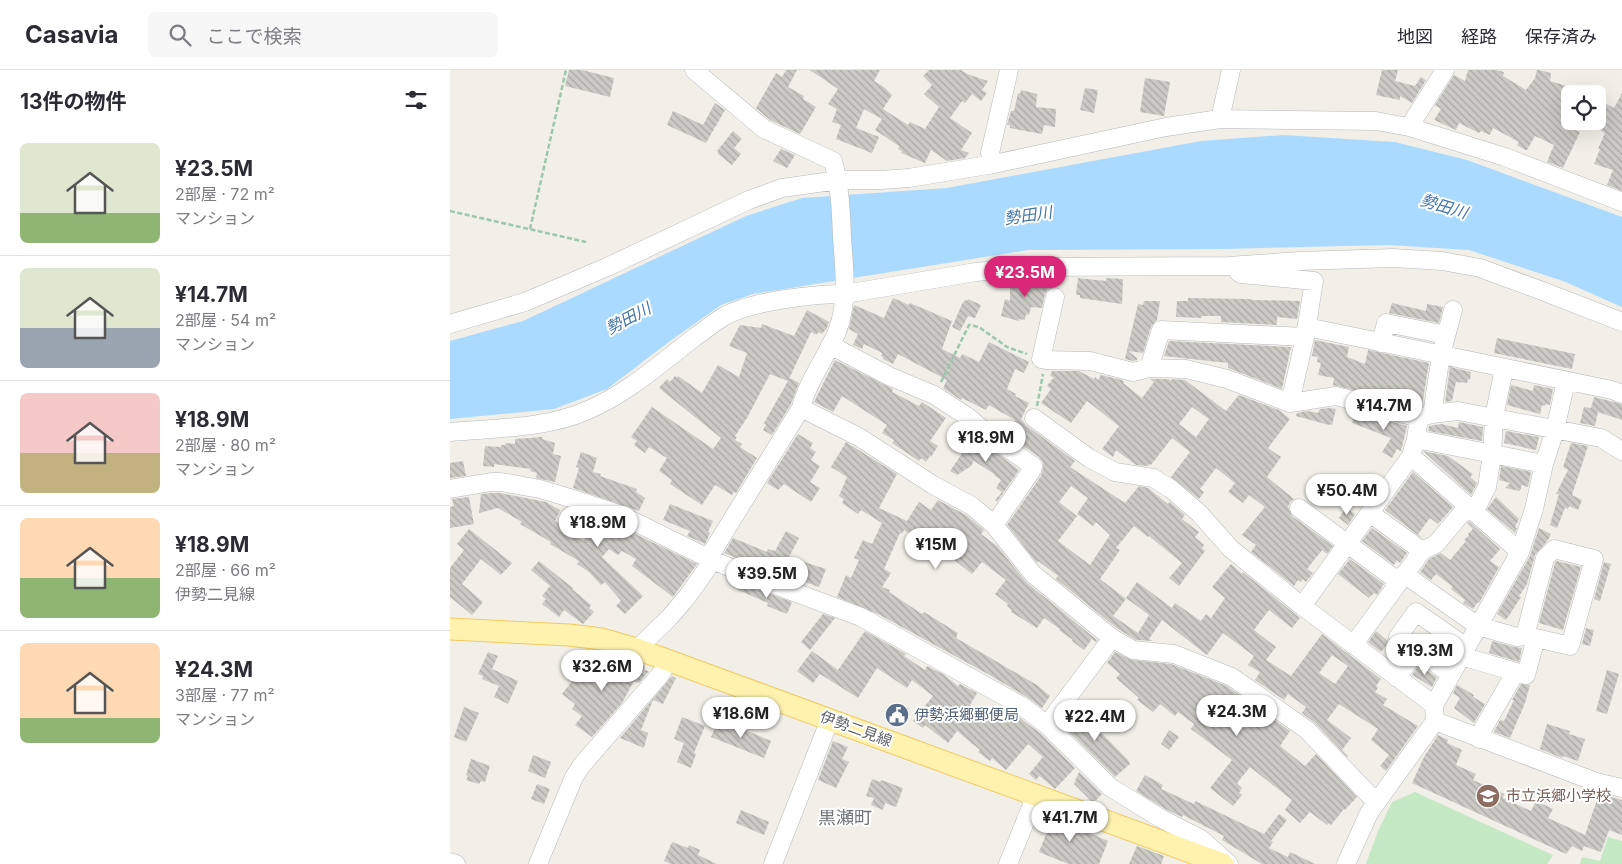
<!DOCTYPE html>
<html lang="ja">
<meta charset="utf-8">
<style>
:root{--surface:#fff;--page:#f7f7f7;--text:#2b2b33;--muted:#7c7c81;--line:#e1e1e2;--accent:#db2777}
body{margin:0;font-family:Inter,"Noto Sans JP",sans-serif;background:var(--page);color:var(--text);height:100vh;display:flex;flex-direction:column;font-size:19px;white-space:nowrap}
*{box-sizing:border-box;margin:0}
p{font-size:16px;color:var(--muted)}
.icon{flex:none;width:28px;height:28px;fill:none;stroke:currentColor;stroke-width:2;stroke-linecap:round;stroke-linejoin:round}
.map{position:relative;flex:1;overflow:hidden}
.panel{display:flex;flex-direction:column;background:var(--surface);width:450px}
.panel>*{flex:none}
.tools{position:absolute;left:1111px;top:15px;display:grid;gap:10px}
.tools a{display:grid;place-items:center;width:45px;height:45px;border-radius:8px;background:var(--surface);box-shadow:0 5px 20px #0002;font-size:25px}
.price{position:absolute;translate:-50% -42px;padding:0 11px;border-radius:18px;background:#fff;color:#222;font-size:16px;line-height:32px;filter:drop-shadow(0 1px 2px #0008)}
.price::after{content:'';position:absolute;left:50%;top:30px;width:15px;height:11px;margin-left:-8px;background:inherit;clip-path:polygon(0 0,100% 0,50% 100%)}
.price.on{background:var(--accent);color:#fff}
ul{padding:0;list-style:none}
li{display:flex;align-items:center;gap:15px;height:125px;padding:0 20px}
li+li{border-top:1px solid var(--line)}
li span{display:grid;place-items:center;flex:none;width:140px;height:100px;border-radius:8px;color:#555}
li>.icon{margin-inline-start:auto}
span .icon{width:60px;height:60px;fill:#fffc;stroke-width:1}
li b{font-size:21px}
h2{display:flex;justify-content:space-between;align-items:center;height:60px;padding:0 20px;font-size:21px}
header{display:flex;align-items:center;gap:30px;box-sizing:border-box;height:70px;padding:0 25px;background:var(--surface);border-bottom:1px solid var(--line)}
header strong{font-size:24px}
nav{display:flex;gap:28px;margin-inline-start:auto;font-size:18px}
.search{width:350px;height:45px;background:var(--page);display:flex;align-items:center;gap:12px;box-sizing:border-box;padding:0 18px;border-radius:8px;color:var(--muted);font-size:19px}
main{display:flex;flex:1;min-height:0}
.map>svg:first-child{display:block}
</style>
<header>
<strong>Casavia</strong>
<div class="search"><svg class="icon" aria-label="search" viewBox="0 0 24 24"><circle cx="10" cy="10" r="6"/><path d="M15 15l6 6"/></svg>ここで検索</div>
<nav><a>地図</a><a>経路</a><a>保存済み</a></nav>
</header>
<main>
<section class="panel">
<h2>13件の物件<svg class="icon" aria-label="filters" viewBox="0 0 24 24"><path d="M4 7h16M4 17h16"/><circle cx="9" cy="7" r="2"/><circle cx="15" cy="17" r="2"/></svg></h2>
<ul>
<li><span style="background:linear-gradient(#dfe7d0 70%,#8fb573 0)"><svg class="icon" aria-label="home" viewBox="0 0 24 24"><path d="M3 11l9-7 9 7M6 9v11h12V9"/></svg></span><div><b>¥23.5M</b><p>2部屋 · 72 m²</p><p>マンション</p></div></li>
<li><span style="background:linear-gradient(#dfe7d0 60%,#9aa5b1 0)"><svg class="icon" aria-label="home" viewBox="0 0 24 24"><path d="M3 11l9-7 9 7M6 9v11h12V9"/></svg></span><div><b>¥14.7M</b><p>2部屋 · 54 m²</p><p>マンション</p></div></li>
<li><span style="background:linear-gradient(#f6c9c9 60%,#c2b280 0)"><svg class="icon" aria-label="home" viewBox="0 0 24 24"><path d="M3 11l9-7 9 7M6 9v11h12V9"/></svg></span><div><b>¥18.9M</b><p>2部屋 · 80 m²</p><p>マンション</p></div></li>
<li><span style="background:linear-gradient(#ffd9b3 60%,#8fb573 0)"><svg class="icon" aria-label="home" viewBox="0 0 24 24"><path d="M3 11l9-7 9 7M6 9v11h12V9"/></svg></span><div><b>¥18.9M</b><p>2部屋 · 66 m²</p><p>伊勢二見線</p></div></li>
<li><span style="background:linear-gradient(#ffd9b3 75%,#8fb573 0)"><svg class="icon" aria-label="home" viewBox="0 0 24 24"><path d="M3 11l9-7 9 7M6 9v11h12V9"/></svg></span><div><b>¥24.3M</b><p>3部屋 · 77 m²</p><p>マンション</p></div></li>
</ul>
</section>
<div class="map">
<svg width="1172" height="794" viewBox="0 0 1172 794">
<defs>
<pattern id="building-back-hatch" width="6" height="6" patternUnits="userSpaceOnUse" patternTransform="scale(1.25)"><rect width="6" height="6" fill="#cccac5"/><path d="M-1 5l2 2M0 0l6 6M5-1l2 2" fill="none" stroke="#a9a8a4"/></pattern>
</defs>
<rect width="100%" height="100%" fill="#f1efe8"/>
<!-- park -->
<path fill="#c5e8c5" d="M965 722 1103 785 1097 794H916L928 761 942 732Z
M1158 767 1172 771V794H1130L1132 787 1150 791Z"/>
<!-- water -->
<path fill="#aadaff" d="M833 65 945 72 1017 90 1172 147V237L1113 211 1019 180 939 175 773 179 578 180 303 224 271 235 220 271 157 319 104 339 0 349V271L73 251 296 146 352 128 497 118 751 71Z"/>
<!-- building -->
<path fill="url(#building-back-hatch)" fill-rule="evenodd" d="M119 0H132L164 8 160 27 115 16Z
M336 0H347L338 17 354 26 353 29 366 37 350 64 320 50 306 38 326 3 332 7Z
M360 0H430L424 11 434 17 442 25 433 39 458 55 460 52 475 59 489 37 474 24 482 15 473 6 479 0H511L517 4 538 11 532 20 537 23 531 31 522 24 515 33 512 31 500 48 522 63 511 80 519 83 515 88 497 91 481 80 475 93 451 83 452 81 448 79 449 76 425 60 432 49 414 39 406 58 429 67 422 83 386 69 391 55 382 52 387 39 378 34 388 19Z
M932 0H948L945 11 965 16 971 7 976 10 962 33 950 26V30L935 27 926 25Z
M1018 0H1046L1054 2 1053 6 1076 20 1085 8 1087 0H1089L1101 3 1100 11 1120 17V44L1113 55 1130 62 1113 98 1097 92 1104 75 1085 66 1077 80H1075L1067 75 1069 72 1043 58 1040 65 1031 61 1029 63 1009 53 1006 60 984 50 991 39 985 35 1004 5 1015 11Z
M695 8 720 12 714 46 690 42Z
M635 18 648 20 644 43 630 40Z
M571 20 587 24 586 37 606 39 605 57 594 55 592 64 560 58V55H557L561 41H564L568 23 570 24Z
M1172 23V121L1157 115 1163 100 1144 94 1150 79H1148L1155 63 1148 59V37L1151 31 1164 38Z
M265 33 275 40 256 73 217 55 223 41 253 55Z
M283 61 292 69 284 78 291 84 282 95 267 83 269 82 267 81Z
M331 79 345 85 337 98 323 91Z
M628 208 656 211V208L673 209 672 234 630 228V225H626Z
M582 210 604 211V217L598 219 595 224 592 238 581 237 579 245 576 244 575 250 569 249V251L551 246 555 229 560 231V211H582Z
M443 228 459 235 460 233 502 251 492 279 510 288 512 284 529 292 539 272 579 292 574 303 565 299 557 319 566 324 565 326 579 333 571 349 577 356 625 391 620 397 675 433 689 416 698 418 718 434 720 432 735 445 732 449 749 462 745 467 754 475 752 478 755 481 729 516 719 508 732 493 699 466 698 467 684 456 666 478 670 480 650 509 676 529 663 546 688 563 699 545 676 528 687 512 722 538 725 533 751 551 756 544 761 548 775 528 762 517 781 494 792 504 793 502 850 548 842 558 819 540 804 560 826 577 816 590 841 606 872 564 931 609 926 616 928 618 925 622 937 629 933 635 968 656 936 701 930 696 939 685 921 670 928 659 889 634 877 650 901 668 892 680 898 686 897 687 865 653 852 643 856 637 838 624 834 630 805 610 810 602 798 595 804 586 773 563 757 585 712 550 699 569 703 571 686 570 668 559 606 509 608 506 588 491 587 493 557 455 591 406 593 398V392L589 387 556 364 565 350 539 335 536 340 512 328 511 330 493 318 497 310 448 284 443 294 433 289V287L431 286 432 283 414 274 412 279 403 275 408 264 399 259 404 235 434 248ZM621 416 638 428 627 444 643 456 646 452 660 465 640 495 608 471 627 446 609 432ZM882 585 898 596 885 614 869 603Z
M738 228 798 229 803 230 850 231 847 249 827 247V255L771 252V246H752L751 248 726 247 727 231H738Z
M518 229 531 235 525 248 518 246 510 261 502 257 512 234 515 230 517 231Z
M694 231H710L707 250 701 257 693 283 678 281 687 288V290L683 291 675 289 688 234 693 235Z
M942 233 976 241 977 234 993 237 989 253 939 243Z
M357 240 379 252 377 258 372 264 368 262 367 265 361 262 338 311 340 308 349 313 341 334 322 365 313 360 316 355 314 353 338 311 320 304 297 348 285 366 287 367 285 370 292 374 290 377 307 388 286 423 284 422 282 425 265 415 252 435 220 414 222 410 209 401 217 388 199 377 195 383 184 375 187 371 181 367 202 337 263 379 271 368 209 318 217 309 220 312 225 306 227 308 228 306 252 323 268 295 289 307 297 283 279 276 290 255 311 258 312 254 344 266Z
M1047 268 1125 284 1122 299 1044 283Z
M865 270 899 277 897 287 915 294 918 280 979 293 972 336 944 328 943 330 883 315 884 308 868 305 871 293 867 292 868 287 862 286Z
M719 271 841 277 832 319 778 298V293L714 286Z
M385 290 443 319 442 322 469 336 472 332 496 348 480 371 488 376 481 387 480 386 476 392 471 388 469 391 442 373 444 370 432 363 437 355 392 326 383 342 364 332Z
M1000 297 1021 302 1020 310 1018 309 1017 313 1006 312 1002 331 995 332Z
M602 301H629L644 309 645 307 648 310 651 305 672 310 674 312 673 313 692 328 704 312 700 309H718L721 311 722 309 735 310 776 341 789 325 829 340 840 349 818 378 831 387 817 407 844 429 840 432 838 437 842 446 883 476 877 484 872 480 857 499 863 503 856 512 853 509 851 512 848 510 844 516 801 482 806 475 792 465 815 437 799 425 793 433 778 422 785 413 766 398 750 419 754 422 749 429 721 407 740 382 722 368 701 395 700 394 698 396 686 395 666 380 663 387 652 379 669 356 637 331 621 353 591 333 601 319 597 316 604 307 600 306ZM742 337 759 349 746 367 729 354Z
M1061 315 1083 321 1084 315 1103 319 1100 335 1096 334 1095 336 1092 335 1090 344 1057 335Z
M1144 327 1172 334V350L1148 342 1145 356 1130 353 1134 337 1141 338Z
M880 338 886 339 882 355 879 354V355L846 346 847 343 857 341 868 343 870 339Z
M905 342 957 356 951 381 947 379 942 388 932 382 941 368 902 353Z
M1009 352 1033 357 1032 371 978 361 979 356 991 354 1008 358Z
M1056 361 1089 367 1086 380 1054 373Z
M348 364 363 373 360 378 366 382 361 390 370 396 360 412 370 418 361 432 334 414 328 420 317 413Z
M524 366 569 400 547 432 545 430 552 422 546 418 551 410 544 405V404L524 391 521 396 507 405 500 401Z
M92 367V369L105 373 103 384 111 386 105 412 86 408 87 403 80 401 81 399 44 394V397L33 396 35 376 51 377V375H55L56 373 65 374V369Z
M396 372 447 404 429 438 457 451 469 432 481 440 488 430 516 445 534 460 531 464 547 476 576 512 647 570 646 572 642 569 634 580 622 571 623 570 609 560 610 559 594 548 587 558 561 542 562 540 557 536 558 534 545 524 556 510 532 492 522 504 504 490 514 476 490 457 487 462 483 459 473 473 454 460 452 464 450 463 434 499 441 503 432 517 440 520 439 522 472 544 474 542 508 563 506 568 587 615 600 626 592 638 577 627 536 603 430 545 387 527 396 505 401 508 409 490 404 488 413 470 422 474 432 453 411 440 408 444 392 433 394 429 389 426 397 407 381 397Z
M1121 373 1138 376 1122 425 1132 430 1128 440 1119 436 1118 439 1115 438 1107 458 1100 455 1109 424H1106L1118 400 1113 397Z
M973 381 998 386 1023 404 1020 407 1027 413 1021 425Z
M131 382 147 388 143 402 151 404 150 406 187 419 186 422 195 428 189 441 123 418 129 398 126 397Z
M13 391 16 406 0 408V393Z
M1051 396 1081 402 1078 417 1072 415 1070 421 1055 418 1060 413 1049 410Z
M963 402 1003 437 988 454 980 448 968 464 973 469 935 440Z
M42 423H50L96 432 110 440 105 451 114 457 113 460 134 471 147 448 165 454 247 494 223 527 182 496 186 489 172 481 168 485 159 479 152 487 193 526 175 544 166 536 171 531 155 512 151 515 139 502 127 494 129 491 100 474 101 472 70 454 72 452 48 438 29 443 31 424Z
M19 427 24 454 0 458V437L4 436 2 429Z
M1046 427 1069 449 1065 457 1067 458 1065 463 1037 439Z
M220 434 263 451 258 462 260 463 255 474 237 466 240 461 213 450Z
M896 438 905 444 898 455 889 448Z
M1019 451 1050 479 1040 491 1049 497 1029 533 1028 532 1023 539 1013 533 1015 530 1001 519 1003 517 986 504 981 510 970 502 979 489 991 483 1000 490 1016 471 1014 470 1019 465 1018 464 1023 459 1017 453Z
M922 458 957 483 950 493 947 490 944 495 912 471Z
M1089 458 1101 464 1098 470 1085 485 1077 514 1069 526 1071 527 1056 550 1047 544 1080 486Z
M19 459 62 493 51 505 31 489 12 514 33 532 22 545 0 527V498L14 480 7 474Z
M336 461 349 468 339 487 376 499 369 517 339 506 338 508 274 483 283 468 317 482 318 479 325 481Z
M900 489 934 514 927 525 924 523 919 528 888 504Z
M89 491 123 518 122 519 141 535 139 538 144 542 133 554 114 540 109 547 92 534 96 529 92 526 100 516 81 500Z
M1107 491 1131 497 1113 560 1089 553 1105 493Z
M1154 492 1161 494 1150 531 1144 529Z
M290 513 342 532 337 544 317 536 318 533 288 520Z
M373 544 385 548 360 580 351 572Z
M1136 558 1144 560 1140 576 1132 574Z
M415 561 456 584 454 586 475 600 477 596 493 604 508 616 510 614 527 623 520 635 537 649 549 636 566 645 590 663 625 698 605 719 591 707 589 706 586 710 579 704 593 687 578 674 556 700 542 688 540 691 528 682 530 680 507 661 498 673 475 655 473 658 463 651 483 626 462 610 457 618 427 598 408 628 370 604 363 613 347 601 362 581 388 600Z
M926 561 939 572 931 582 918 572Z
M1042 571 1064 577 1072 578 1069 592 1039 583Z
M38 582 48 586 42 599 68 611 58 634 44 627 49 616 32 609 33 606 28 604Z
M665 582 682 590 721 594 777 616 840 661 830 676 855 696 866 684 907 727 895 740 894 739 881 755 879 753 877 755 860 742 850 753 835 740 842 730 800 697 787 713 792 718 789 723 792 725 783 736 760 718 782 690 741 659 744 654 728 642 725 646 710 634 703 642 687 630 689 628 666 608 670 604 657 593Z
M171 588 195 595 194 600 199 601 189 613 184 611 172 633 142 667 125 655 132 646 122 639 125 634 112 624 136 593 151 604 153 591 161 593 162 591 170 593Z
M969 595 987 607 982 617 962 605Z
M1157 600 1169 604 1157 644 1146 641Z
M222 606 226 608 213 634 203 630 191 660 198 663 194 678 170 668Z
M1071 614 1080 615 1075 633 1060 668 1044 662 1050 650 1054 651 1064 630H1062Z
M1007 615 1024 625 1023 627 1035 634 1024 653 1004 638 1010 628 1003 623Z
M450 633 459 639 445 656 437 650Z
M14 637 29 643 16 672 4 667Z
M627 638 678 690 680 694 665 707 611 654 622 639 625 640Z
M232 647 255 656 244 683 246 684 241 698 227 692 234 673 224 669Z
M269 649 321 671 314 688 261 667Z
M1097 654 1120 661 1119 664 1135 669 1128 691 1113 686 1112 688 1090 679Z
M719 660 729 667 719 680 711 674Z
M988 665 998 670 997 673 1012 680 1006 695 1026 704 1023 710 1054 724 1053 728 1081 741 1086 731 1103 739 1098 748 1135 765 1149 724 1172 730V765L1159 760 1151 782 1134 776 1132 781 1122 776 1116 784 962 713 974 687Z
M383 671 398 677 392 689 399 692 386 718 368 710Z
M83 685 101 692 95 708 78 701Z
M21 689 40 696 35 712 31 711 29 714 16 710 18 706 16 705Z
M629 702 652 724 643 733 624 714Z
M695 705 713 715 711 719 744 734 745 731 814 764 829 744 837 750 821 771 823 772 819 778 838 787 840 782 865 794H812L772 770 774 766 733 745 732 747 715 739 686 721Z
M422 709 430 712 431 710 453 718 446 737 435 733 433 740 421 735 424 728 416 726Z
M87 714 100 719 94 734 81 729Z
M291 740 319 752 314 765 286 753Z
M589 745 608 752 609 749 640 760 639 763 658 771 649 794H618L589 782 597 762 584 757Z
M222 772 238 778 239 775 250 780 248 785 267 794H221L214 791Z
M687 776 714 786 711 794H679Z"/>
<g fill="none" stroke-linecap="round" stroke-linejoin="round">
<!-- minor casing -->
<g stroke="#b5b8bc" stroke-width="19">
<path id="minor" d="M770 49 781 0
M959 57 995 0
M544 94 540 83 559 0
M788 202 791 204 864 211 855 267 840 333
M605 227 591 289 596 290 640 291 683 302 699 298 736 299 777 309 840 333 886 326 969 348 982 344 1008 341 1151 368 1172 381
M0 254 75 232 157 197 299 130 332 118 389 110H431L459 108 544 94 716 57 770 49 926 51 959 57 1055 87 1172 132
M857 257 1162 320 1172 324
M931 273 936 253 996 265
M380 275 439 306 484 325 518 347 544 369 583 396 582 400 544 455
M699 298 711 260 855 267
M351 338 409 367 483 415 522 436 544 455 583 504 662 568 683 580 724 584 782 607 857 660 926 732
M982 344 991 285 1003 240
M584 348 639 388 665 402 703 408 721 419 749 443 781 479 852 536 984 635
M0 362C45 358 96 359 138 340 178 323 211 293 245 267 254 261 263 253 273 247 300 231 364 224 395 224L526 202 582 197 779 196 849 191 943 188 992 191 1030 198 1095 222 1172 252
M966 369 1094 394
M961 386 1070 482
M0 419 41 412H51L90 419 120 428 169 444 260 489 293 503 411 547 572 636 597 655 660 717 710 748 751 769 779 794
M849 438 948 511
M1024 442 1037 417 1042 385 1044 347 1054 299
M920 443 972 481
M954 504 1028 556 1067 567 1075 566 1086 568 1076 605 1011 586
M852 536 961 386 966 369 969 348
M1075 566 1095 488 1104 479 1144 489 1120 576 1086 568
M903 575 972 481 986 474 1017 437
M187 579 219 548 237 527 259 496 262 482 351 338C358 310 376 288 387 262 399 231 394 198 392 167 391 141 390 116 383 91L314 59 244 0
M1001 604 948 567 966 542 1016 577
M947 608 967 580
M985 651 1146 712 1172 718
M597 655 662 568
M1029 669 1034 657 1065 603
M0 792 6 794
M88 794 124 707 132 695 210 605 218 591
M323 794 380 649
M558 794 586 725
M896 794 919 743 985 651 984 635 1070 482 1084 439 1094 394 1105 360 1116 311"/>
</g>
<!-- major casing -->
<g stroke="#f2c960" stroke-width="23">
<path id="major" d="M0 559 119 565 152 569 187 579 773 794"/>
</g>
<!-- path -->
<path stroke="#9cc7a9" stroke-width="2.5" stroke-dasharray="5 2.5" stroke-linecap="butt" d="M0 141 136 172
M80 159 116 0
M491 312 519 255 529 257 557 277 577 284
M587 336 593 304
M569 370 576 361"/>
<!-- minor -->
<use href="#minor" stroke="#fff" stroke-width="18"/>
<!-- major -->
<use href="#major" stroke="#fff2af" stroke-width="21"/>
</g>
<!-- icons -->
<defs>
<g id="civic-disc" transform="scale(1.25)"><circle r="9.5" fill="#5c6f8a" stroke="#fff"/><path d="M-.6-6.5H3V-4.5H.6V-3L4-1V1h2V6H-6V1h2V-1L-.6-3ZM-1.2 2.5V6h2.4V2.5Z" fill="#fff"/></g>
<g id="school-disc" transform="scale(1.25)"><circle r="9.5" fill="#8d6e63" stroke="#fff"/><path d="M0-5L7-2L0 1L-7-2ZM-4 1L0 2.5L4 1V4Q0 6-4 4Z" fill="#fff"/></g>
</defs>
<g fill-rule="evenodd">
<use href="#civic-disc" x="447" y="645"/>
<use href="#school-disc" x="1038" y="726"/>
</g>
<g text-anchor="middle" stroke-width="4" stroke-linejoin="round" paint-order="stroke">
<!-- service labels -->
<g font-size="15" fill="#4e5e75" stroke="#fff" text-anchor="start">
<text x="464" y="650">伊勢浜郷郵便局</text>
</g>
<!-- street labels -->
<g font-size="15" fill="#5f6368" stroke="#fff">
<text transform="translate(406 659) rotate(20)" y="5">伊勢二見線</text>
</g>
<!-- education labels -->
<g font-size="15" fill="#785e54" stroke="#fff" text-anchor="start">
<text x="1056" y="731">市立浜郷小学校</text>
</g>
<!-- water labels -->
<g font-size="16" font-style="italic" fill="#4174aa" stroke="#fff">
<text transform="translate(994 136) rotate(17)" y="6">勢田川</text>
<text transform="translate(578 145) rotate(-8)" y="6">勢田川</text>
<text transform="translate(178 248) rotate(-28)" y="6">勢田川</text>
</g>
<!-- quarter labels -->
<g font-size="18" fill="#70757a" stroke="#fff">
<text x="395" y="754">黒瀬町</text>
</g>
</g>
</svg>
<div class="tools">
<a><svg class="icon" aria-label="locate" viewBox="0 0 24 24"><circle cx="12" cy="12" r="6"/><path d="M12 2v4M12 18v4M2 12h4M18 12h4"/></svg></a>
</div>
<b class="price on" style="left:575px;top:228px">¥23.5M</b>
<b class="price" style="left:934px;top:361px">¥14.7M</b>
<b class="price" style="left:536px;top:393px">¥18.9M</b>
<b class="price" style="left:897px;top:446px">¥50.4M</b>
<b class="price" style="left:148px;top:478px">¥18.9M</b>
<b class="price" style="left:486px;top:500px">¥15M</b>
<b class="price" style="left:317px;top:529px">¥39.5M</b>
<b class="price" style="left:975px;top:606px">¥19.3M</b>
<b class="price" style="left:152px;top:622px">¥32.6M</b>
<b class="price" style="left:787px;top:667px">¥24.3M</b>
<b class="price" style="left:291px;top:669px">¥18.6M</b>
<b class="price" style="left:645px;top:672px">¥22.4M</b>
<b class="price" style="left:620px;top:773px">¥41.7M</b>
</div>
</main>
